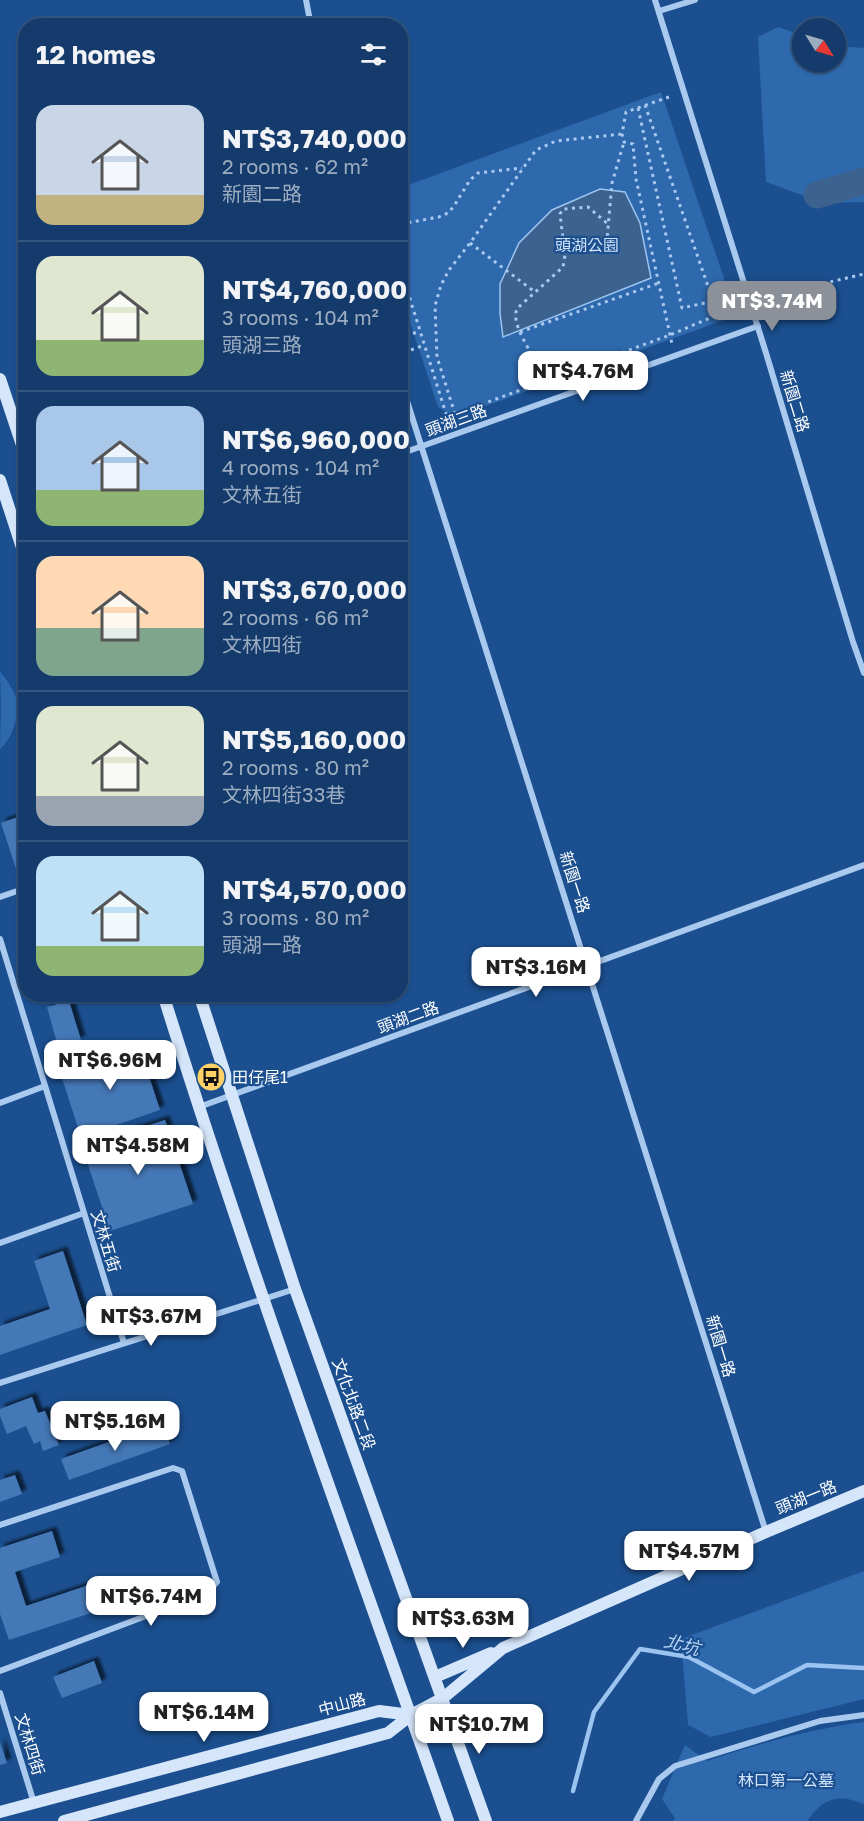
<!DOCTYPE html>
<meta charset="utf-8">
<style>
:root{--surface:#143b6b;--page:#1d4271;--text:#f1f3f6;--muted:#9dadc1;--line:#33557e;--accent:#8c9099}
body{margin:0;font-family:"Golos Text","Noto Sans TC",sans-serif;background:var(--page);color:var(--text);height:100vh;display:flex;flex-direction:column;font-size:22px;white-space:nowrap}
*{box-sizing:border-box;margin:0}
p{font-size:20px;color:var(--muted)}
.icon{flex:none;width:33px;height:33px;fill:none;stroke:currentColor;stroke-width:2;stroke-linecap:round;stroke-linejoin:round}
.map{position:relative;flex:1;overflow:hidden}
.details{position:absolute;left:18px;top:18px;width:390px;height:984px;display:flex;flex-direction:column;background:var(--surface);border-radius:24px;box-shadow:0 2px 4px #0004,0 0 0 2px var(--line)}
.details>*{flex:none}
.needle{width:39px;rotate:127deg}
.controls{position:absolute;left:792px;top:18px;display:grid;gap:12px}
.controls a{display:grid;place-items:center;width:54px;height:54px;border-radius:50%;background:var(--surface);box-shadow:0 2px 4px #0004,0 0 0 2px var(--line);font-size:30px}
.price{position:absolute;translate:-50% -51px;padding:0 14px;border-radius:12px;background:#fff;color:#222;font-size:20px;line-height:39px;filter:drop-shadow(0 2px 3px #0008)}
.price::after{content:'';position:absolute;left:50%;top:36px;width:18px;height:14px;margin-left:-9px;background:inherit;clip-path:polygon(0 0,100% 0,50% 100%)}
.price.current{background:var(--accent);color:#fff}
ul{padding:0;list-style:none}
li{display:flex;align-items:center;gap:18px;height:150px;padding:0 18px}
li+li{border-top:2px solid var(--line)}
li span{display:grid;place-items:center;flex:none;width:168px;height:120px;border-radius:18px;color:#555}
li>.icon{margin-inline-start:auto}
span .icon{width:72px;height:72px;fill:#fffc;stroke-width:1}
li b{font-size:26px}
h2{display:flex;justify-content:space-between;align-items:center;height:72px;padding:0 18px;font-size:26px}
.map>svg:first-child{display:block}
</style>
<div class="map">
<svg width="864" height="1821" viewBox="0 0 864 1821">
<defs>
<filter id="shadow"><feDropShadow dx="4.5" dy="-4.5" stdDeviation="1.5" flood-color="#0009"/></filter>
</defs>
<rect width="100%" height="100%" fill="#1b4f8f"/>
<!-- green -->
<path fill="#2e69ad" d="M778 27 802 35V62H836V46L864 48V202L824 203 766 182 758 37Z
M661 92 732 302 724 320 455 417 438 407 401 295 400 188Z
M0 671C6 679 14 690 17 700 20 715 12 739 0 749L1 703Z
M864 1571V1699L711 1737 688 1725 681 1639Z
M864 1722V1804C838 1793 823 1798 807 1821H673L675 1818 662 1799 685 1745 707 1761C758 1744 810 1729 864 1722Z"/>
<!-- water -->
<path fill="#3c6290" stroke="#9cc4f0" stroke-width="1.5" d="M600 189 625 192 640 223 651 278 503 337 500 314V284L519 243 552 210Z"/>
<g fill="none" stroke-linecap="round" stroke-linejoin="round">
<!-- stream -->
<path stroke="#9cc4f0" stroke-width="4.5" d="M573 1791 594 1712 640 1649 689 1657 754 1692 807 1665 864 1668"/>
<!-- river -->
<path stroke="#3c6290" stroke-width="27" d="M817 195 864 181"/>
</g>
<!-- building -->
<path fill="#4478b7" filter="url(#shadow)" d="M26 814V869L17 872 1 823Z
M69 1001 81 1040 58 1047 47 1007Z
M139 1046 160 1110 81 1137 60 1072Z
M165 1120 193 1204 110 1231 82 1147Z
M63 1251 87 1325 0 1355V1326L50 1309 34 1261Z
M32 1397 38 1413 45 1411 59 1445 43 1451 40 1441 34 1444 26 1426 7 1434 0 1416V1409Z
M162 1423 170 1444 69 1480 61 1459Z
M15 1475 22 1494 0 1502V1480Z
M52 1531 60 1557 15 1572 26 1606 89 1585 97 1611 9 1640 0 1614V1548Z
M94 1661 102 1683 62 1698 53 1677Z
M0 1742 7 1763 0 1765Z"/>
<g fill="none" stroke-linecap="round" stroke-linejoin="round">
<!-- path -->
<path stroke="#a9c9ee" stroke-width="3" stroke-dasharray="3 4.5" stroke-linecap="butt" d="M669 97 626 112 622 134 624 142 633 144 636 179 672 344
M645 105 718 315
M638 108 682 308 714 301
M401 209V270L447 417
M401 224 439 217 448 213 454 206 470 180 478 173 522 168
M470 243 535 292
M606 251 612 183 624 142
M766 302 804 288 864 274
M400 308 411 305
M520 332 659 283
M406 336 420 331
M411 350 424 345
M548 380C539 365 512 328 516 312 517 308 519 307 522 304L563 267 565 255 560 214 563 209 588 207 608 224
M455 414 437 357 435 306 441 285 449 270 470 243 536 150 556 141 622 134
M439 420 670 335 738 306"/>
<!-- street -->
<path stroke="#a9c9ee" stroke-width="6" d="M306 0 311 26
M655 0 766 353 853 642 864 673
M659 11 695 0
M400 379 766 1532
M400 454 758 326
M0 897 26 888
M0 939 124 1343
M0 1103 45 1086
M199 1107 864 865
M0 1243 84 1213
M0 1383 295 1289
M0 1525 173 1468 182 1471 217 1582 207 1593 0 1671
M0 1693 34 1803
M636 1821 659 1779 675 1766 820 1721 864 1715"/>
<!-- secondary -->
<path stroke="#d6e6fa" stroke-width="12" d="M0 379 26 457
M0 480 26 560
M163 994C250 1273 351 1546 448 1821
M199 994 295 1289 486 1821
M435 1677 491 1653
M0 1812 379 1711 411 1715
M64 1821 388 1733 411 1715 443 1698 503 1648 766 1532 864 1491"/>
</g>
<!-- icons -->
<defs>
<g id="bus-disc" transform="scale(1.5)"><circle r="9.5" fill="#ffd166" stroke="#1b4f8f"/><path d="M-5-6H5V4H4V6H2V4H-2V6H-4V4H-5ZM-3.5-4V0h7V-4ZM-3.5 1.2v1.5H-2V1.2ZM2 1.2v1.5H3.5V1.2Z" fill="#111"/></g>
</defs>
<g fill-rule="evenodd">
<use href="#bus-disc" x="211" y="1077"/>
</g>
<g text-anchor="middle" stroke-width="4.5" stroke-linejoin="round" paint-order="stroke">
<!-- park labels -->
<g font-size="16" fill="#cfe3fa" stroke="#1b4f8f">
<text x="587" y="251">頭湖公園</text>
<text x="786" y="1786">林口第一公墓</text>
</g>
<!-- street labels -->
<g font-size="16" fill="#fff" stroke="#1b4f8f">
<text transform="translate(795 401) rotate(73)" y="6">新園二路</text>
<text transform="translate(456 420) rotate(-20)" y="6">頭湖三路</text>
<text transform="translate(575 882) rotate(72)" y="6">新園一路</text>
<text transform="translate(408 1017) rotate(-20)" y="6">頭湖二路</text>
<text transform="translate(106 1241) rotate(73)" y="6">文林五街</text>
<text transform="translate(721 1346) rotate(73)" y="6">新園一路</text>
<text transform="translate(354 1404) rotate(70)" y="6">文化北路二段</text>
<text transform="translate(806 1497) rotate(-22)" y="6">頭湖一路</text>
<text transform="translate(342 1704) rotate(-15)" y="6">中山路</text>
<text transform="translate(30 1744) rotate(73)" y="6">文林四街</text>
</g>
<!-- poi labels -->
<g font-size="16" fill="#fff" stroke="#1b4f8f" text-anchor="start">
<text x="232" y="1083">田仔尾1</text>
</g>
<!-- water labels -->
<g font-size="18" font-style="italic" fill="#b5d3f5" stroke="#1b4f8f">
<text transform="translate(682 1645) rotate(15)" y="6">北坑</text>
</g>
</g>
</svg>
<div class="controls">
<a><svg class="needle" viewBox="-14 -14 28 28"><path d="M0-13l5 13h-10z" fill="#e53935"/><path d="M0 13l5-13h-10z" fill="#9dadc1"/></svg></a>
</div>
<b class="price current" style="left:772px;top:332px">NT$3.74M</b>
<b class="price" style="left:583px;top:402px">NT$4.76M</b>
<b class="price" style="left:536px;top:998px">NT$3.16M</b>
<b class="price" style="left:110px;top:1091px">NT$6.96M</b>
<b class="price" style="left:138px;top:1176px">NT$4.58M</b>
<b class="price" style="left:151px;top:1347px">NT$3.67M</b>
<b class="price" style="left:115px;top:1452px">NT$5.16M</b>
<b class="price" style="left:689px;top:1582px">NT$4.57M</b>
<b class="price" style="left:151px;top:1627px">NT$6.74M</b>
<b class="price" style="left:463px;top:1649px">NT$3.63M</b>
<b class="price" style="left:204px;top:1743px">NT$6.14M</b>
<b class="price" style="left:479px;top:1755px">NT$10.7M</b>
<section class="details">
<h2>12 homes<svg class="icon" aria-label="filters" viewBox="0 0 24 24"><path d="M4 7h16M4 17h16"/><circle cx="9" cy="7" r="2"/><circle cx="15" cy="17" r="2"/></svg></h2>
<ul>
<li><span style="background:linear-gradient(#c9d6e8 75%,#c2b280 0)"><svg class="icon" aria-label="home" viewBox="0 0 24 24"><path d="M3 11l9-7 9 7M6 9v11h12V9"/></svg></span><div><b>NT$3,740,000</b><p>2 rooms · 62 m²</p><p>新園二路</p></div></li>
<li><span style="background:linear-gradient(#dfe7d0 70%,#8fb573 0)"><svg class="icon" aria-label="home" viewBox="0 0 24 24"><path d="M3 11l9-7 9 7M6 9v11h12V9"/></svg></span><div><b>NT$4,760,000</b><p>3 rooms · 104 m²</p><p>頭湖三路</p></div></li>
<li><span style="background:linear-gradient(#a9c7e8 70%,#8fb573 0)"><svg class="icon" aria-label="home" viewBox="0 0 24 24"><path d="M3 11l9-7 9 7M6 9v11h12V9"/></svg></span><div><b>NT$6,960,000</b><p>4 rooms · 104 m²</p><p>文林五街</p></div></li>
<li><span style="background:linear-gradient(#ffd9b3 60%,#7fa58c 0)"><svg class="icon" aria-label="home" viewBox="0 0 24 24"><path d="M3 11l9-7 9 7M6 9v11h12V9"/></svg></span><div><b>NT$3,670,000</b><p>2 rooms · 66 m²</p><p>文林四街</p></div></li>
<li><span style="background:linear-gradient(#dfe7d0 75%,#9aa5b1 0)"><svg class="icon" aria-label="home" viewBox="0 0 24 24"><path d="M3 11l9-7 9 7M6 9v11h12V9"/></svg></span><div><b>NT$5,160,000</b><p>2 rooms · 80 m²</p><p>文林四街33巷</p></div></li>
<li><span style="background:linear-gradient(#bfe0f5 75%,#8fb573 0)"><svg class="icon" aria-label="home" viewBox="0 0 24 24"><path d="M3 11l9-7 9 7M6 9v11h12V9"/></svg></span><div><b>NT$4,570,000</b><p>3 rooms · 80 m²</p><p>頭湖一路</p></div></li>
</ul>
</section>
</div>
